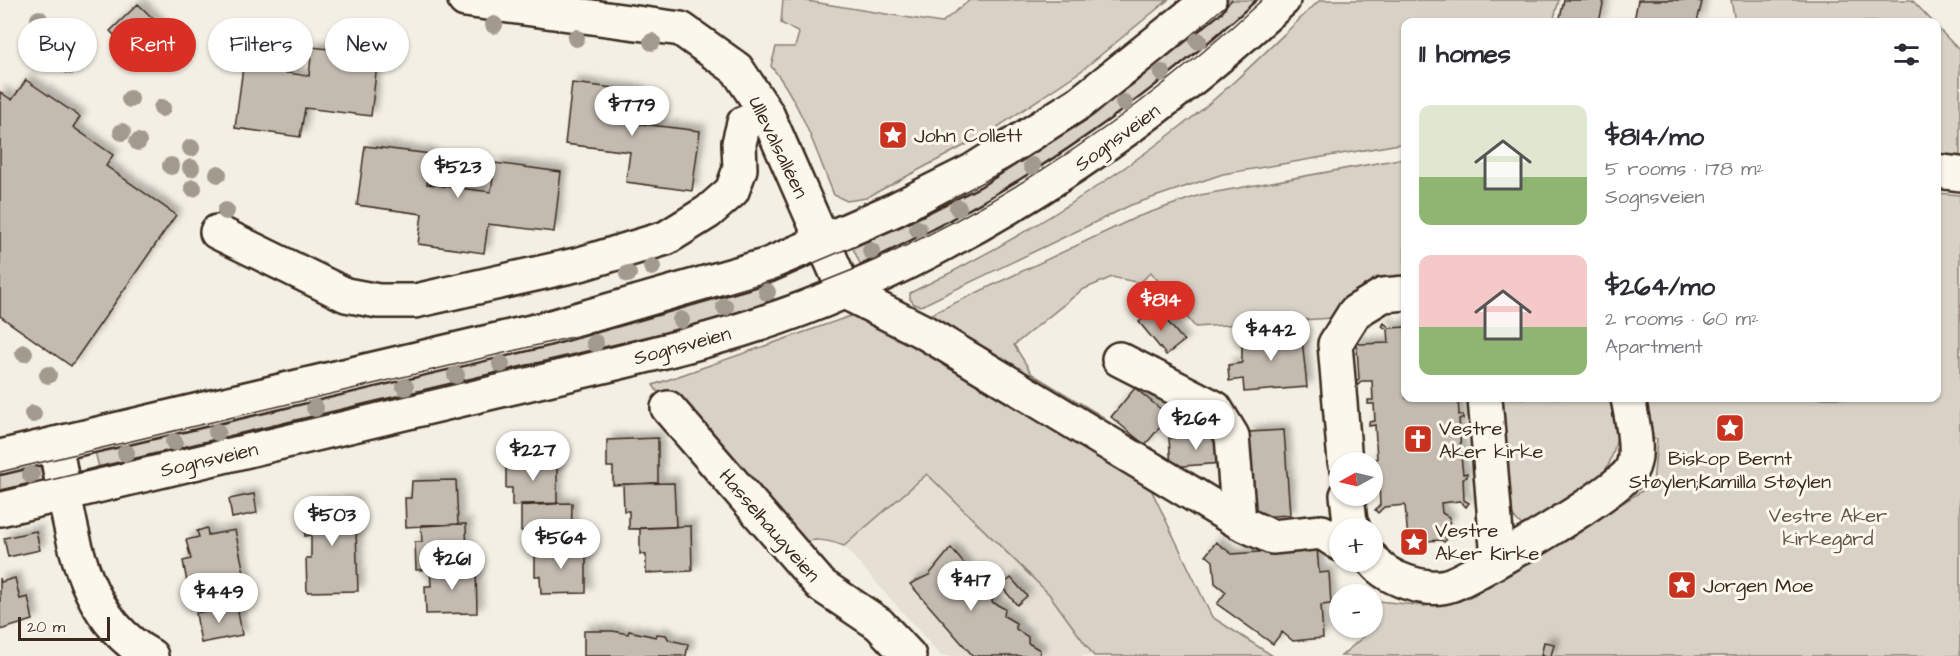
<!DOCTYPE html>
<meta charset="utf-8">
<style>
:root{--surface:#fff;--page:#f2f2f3;--text:#2b2b33;--muted:#7c7c81;--accent:#d93025}
body{margin:0;font-family:"Architects Daughter",sans-serif;background:var(--page);color:var(--text);height:100vh;display:flex;flex-direction:column;font-size:22px;white-space:nowrap}
*{box-sizing:border-box;margin:0}
p{font-size:20px;color:var(--muted)}
.icon{flex:none;width:33px;height:33px;fill:none;stroke:currentColor;stroke-width:2;stroke-linecap:round;stroke-linejoin:round}
.map{position:relative;flex:1;overflow:hidden}
.details{position:absolute;left:1401px;top:18px;width:540px;height:384px;display:flex;flex-direction:column;background:var(--surface);border-radius:12px;box-shadow:0 2px 4px #0004}
.details>*{flex:none}
.guide{position:absolute;left:18px;top:18px;width:570px;height:54px;display:flex;gap:12px}
.needle{width:39px;rotate:262deg}
.fabs{position:absolute;left:1329px;top:452px;display:grid;gap:12px}
.fabs a{display:grid;place-items:center;width:54px;height:54px;border-radius:50%;background:var(--surface);box-shadow:0 2px 4px #0004;font-size:30px}
.scale{position:absolute;left:18px;bottom:15px;width:92px;box-sizing:border-box;padding-left:6px;border:3px solid #3b2a1e;border-top:0;font-size:16px;line-height:21px;white-space:nowrap;color:#3b2a1e;-webkit-text-stroke:4px #fbf7ec;paint-order:stroke}
.price{position:absolute;translate:-50% -51px;padding:0 14px;border-radius:21px;background:#fff;color:#222;font-size:20px;line-height:39px;filter:drop-shadow(0 2px 3px #0008)}
.price::after{content:'';position:absolute;left:50%;top:36px;width:18px;height:14px;margin-left:-9px;background:inherit;clip-path:polygon(0 0,100% 0,50% 100%)}
.price.active{background:var(--accent);color:#fff}
ul{padding:0;list-style:none}
li{display:flex;align-items:center;gap:18px;height:150px;padding:0 18px}
li span{display:grid;place-items:center;flex:none;width:168px;height:120px;border-radius:12px;color:#555}
li>.icon{margin-inline-start:auto}
span .icon{width:72px;height:72px;fill:#fffc;stroke-width:1}
li b{font-size:26px}
h2{display:flex;justify-content:space-between;align-items:center;height:72px;padding:0 18px;font-size:26px}
.chip{padding:0 21px;border-radius:27px;background:var(--surface);box-shadow:0 2px 4px #0004;font-size:21px;line-height:54px}
.chip.active{background:var(--accent);color:#fff}
.map>svg:first-child{display:block}
</style>
<div class="map">
<svg width="1960" height="656" viewBox="0 0 1960 656">
<defs>
<filter id="shadow"><feDropShadow dx="5.5" dy="-5.5" stdDeviation="3" flood-color="#0004"/></filter>
</defs>
<rect width="100%" height="100%" fill="#f3efe4"/>
<filter id="ink" filterUnits="userSpaceOnUse"><feTurbulence type="fractalNoise" baseFrequency=".0167" numOctaves="2"/><feDisplacementMap in="SourceGraphic" scale="12" xChannelSelector="R" yChannelSelector="G"/><feConvolveMatrix kernelMatrix="1 2 1 2 8 2 1 2 1" color-interpolation-filters="sRGB"/></filter>
<g filter="url(#ink)">
<!-- built -->
<path fill="#e5dfd4" d="M927 473 1049 594 1094 656H941L844 546Z"/>
<!-- green -->
<path fill="#d8d1c6" stroke="#8a7e72" stroke-width="1.5" d="M783 0H801L941 23 970 0H1168L1081 71 990 132 866 198 847 201 834 195C816 151 801 103 771 66L776 47H795L799 33 781 23Z
M1223 0H1272L1104 138 864 272 850 242Z
M1320 0H1559L1553 22H1406L1405 143 1223 174 1131 205 921 306 914 304 910 299V293C1007 246 1103 187 1189 120 1235 84 1277 40 1320 0Z
M1731 0H1912L1933 22H1735Z
M1936 26 1960 51V158L1937 160Z
M1405 158V279L1333 318 1195 327 1151 272 1140 283 1112 277 1082 290 1014 345 1032 374 1105 418 1099 428 925 317 1137 217 1200 195Z
M1937 193 1960 195V656H1341L1371 630 1379 601 1425 606 1470 598 1653 484 1657 439 1647 437 1648 398H1936Z
M766 277 776 307 101 475 93 444Z
M859 313 1139 464 1212 617 1273 656H1094L1049 594 927 474 844 546C825 539 811 537 793 547L668 408 653 385Z
M1494 398H1617C1621 422 1617 458 1600 478 1589 492 1544 518 1527 530L1503 507Z
M38 458 45 488 0 499V466Z"/>
<!-- building -->
<path fill="#c3bbb0" stroke="#3b2a1e" stroke-width="1.5" filter="url(#shadow)" d="M1564 0H1604L1599 22H1559Z
M1638 0H1694L1702 2 1697 22H1639L1634 21Z
M138 4 167 32 139 60 110 31Z
M312 47 378 55 371 116 305 108 300 137 235 128 243 67 309 76Z
M26 80 80 117 73 127 113 155 106 166 176 215 71 366 0 316V92L12 100Z
M572 83 639 91 634 123 700 131 692 191 626 182 630 152 565 144Z
M365 146 431 154 427 184 491 192 495 163 561 172 554 232 488 224 484 253 418 244 422 214 357 205Z
M1156 308 1184 341 1166 355 1139 322Z
M1384 323 1390 328 1406 327V398H1461H1458L1459 415H1463V419H1459L1461 452H1465V456H1461L1463 474 1467 473V477L1463 478 1464 500 1469 503 1466 507 1460 501 1441 503 1442 513 1449 517 1450 522 1443 527V536L1447 539 1444 542 1441 540 1411 542 1408 545 1405 543 1408 539 1405 505 1384 507 1378 513 1375 510 1380 505 1379 484H1373V480H1379L1377 463H1372L1371 459H1377L1375 425 1369 426V422L1375 421 1374 404H1368V400H1373L1372 381H1362L1358 385 1355 383 1359 379 1357 348 1353 345 1356 342 1359 344 1389 343 1388 330 1382 326Z
M1301 330 1307 387 1244 392 1243 379 1229 381 1228 365 1242 363V333Z
M1135 388 1169 416 1145 445 1111 417Z
M1284 430 1290 515 1255 517 1249 432Z
M1221 435 1223 463 1171 467 1169 438Z
M658 438V483L613 485V467H607V440Z
M557 459V504L512 506V488H506V461Z
M456 480 458 524 406 527 405 498H411L412 481Z
M674 483 676 527 629 529V511H624L623 484Z
M254 494 257 513 232 518 229 499Z
M355 501 358 591 307 592 306 558H311V535L305 536 304 503Z
M572 503 571 547 526 550V532L521 531V504Z
M466 524 467 568 416 570 415 542H422L421 525Z
M691 526 692 571 646 573V555L640 554V528Z
M207 528 208 535 235 530 247 587 199 598 195 580 187 582 183 561 191 559 186 540 199 537 197 531Z
M36 531 40 550 8 557 4 538Z
M1216 542 1232 554 1317 548 1319 573 1329 572 1331 604 1321 605 1323 638 1293 641 1282 632 1273 644 1217 604 1226 592 1215 583 1213 561 1206 555Z
M586 547V593L541 594 540 576H535V548Z
M951 548 965 565 967 573 980 582V589L993 596 992 602 1005 609 1004 616 1016 623V629L1028 637V643L1040 650V656H973L910 584 929 575Z
M430 568H476L477 613 426 614 425 586H431Z
M0 578 1 582 15 578 20 599 28 597 33 620 0 630Z
M1011 578 1027 596 1017 605 1001 586Z
M237 605 242 635 201 643 196 613Z
M584 631H613L628 634 629 631 656 637 657 634 666 635 669 640 688 644 686 656H584Z
M1544 642 1554 644 1551 656H1541Z"/>
<g fill="none" stroke-linecap="round" stroke-linejoin="round">
<!-- minor casing -->
<g stroke="#3b2a1e" stroke-width="38">
<path id="minor" d="M465 0 681 29 737 69 767 114 845 292 926 333 1239 522 1272 537 1322 532 1340 544
M1936 171 1960 174
M217 232 346 295 378 301H415L580 264 666 238 708 212 732 191 740 169 739 143 744 123 767 114
M1119 359 1215 408 1232 436 1239 522
M1485 398 1498 559
M668 408 821 585 879 624 909 656
M55 444C71 520 75 615 151 656
M1345 462 1335 344 1355 312 1383 295 1406 293
M1347 495 1350 522 1353 528
M1372 559C1385 579 1428 593 1450 585 1477 575 1620 491 1631 470 1641 453 1631 416 1628 398"/>
</g>
<!-- major casing -->
<g stroke="#3b2a1e" stroke-width="38">
<path id="major" d="M0 457 544 329 768 265 896 209 972 171 1081 102 1209 0
M0 509C167 469 334 429 501 390 616 362 736 340 846 291 1011 218 1151 122 1283 0"/>
</g>
<!-- minor -->
<use href="#minor" stroke="#fbf7ec" stroke-width="33"/>
<!-- major -->
<use href="#major" stroke="#fbf7ec" stroke-width="33"/>
<!-- tram -->
<path stroke="#3b2a1e" stroke-width="1.5" d="M0 472 602 330 773 280 897 228 1022 161 1092 115 1135 83 1232 0
M0 492C153 457 305 420 457 384 601 350 745 319 880 258 1022 193 1148 105 1262 0"/>
</g>
<!-- trees -->
<g fill="#a39a8e">
<circle cx="39" cy="19" r="9"/>
<circle cx="494" cy="25" r="9"/>
<circle cx="576" cy="38" r="9"/>
<circle cx="1198" cy="41" r="9"/>
<circle cx="652" cy="42" r="9"/>
<circle cx="70" cy="66" r="9"/>
<circle cx="1162" cy="73" r="9"/>
<circle cx="130" cy="99" r="9"/>
<circle cx="1124" cy="103" r="9"/>
<circle cx="162" cy="108" r="9"/>
<circle cx="122" cy="132" r="9"/>
<circle cx="138" cy="142" r="9"/>
<circle cx="191" cy="148" r="9"/>
<circle cx="171" cy="166" r="9"/>
<circle cx="1032" cy="166" r="9"/>
<circle cx="191" cy="168" r="9"/>
<circle cx="218" cy="174" r="9"/>
<circle cx="193" cy="188" r="9"/>
<circle cx="958" cy="208" r="9"/>
<circle cx="226" cy="211" r="9"/>
<circle cx="918" cy="229" r="9"/>
<circle cx="871" cy="251" r="9"/>
<circle cx="652" cy="267" r="9"/>
<circle cx="628" cy="274" r="9"/>
<circle cx="767" cy="292" r="9"/>
<circle cx="725" cy="307" r="9"/>
<circle cx="681" cy="320" r="9"/>
<circle cx="595" cy="343" r="9"/>
<circle cx="24" cy="353" r="9"/>
<circle cx="501" cy="364" r="9"/>
<circle cx="48" cy="375" r="9"/>
<circle cx="456" cy="375" r="9"/>
<circle cx="405" cy="387" r="9"/>
<circle cx="315" cy="408" r="9"/>
<circle cx="33" cy="414" r="9"/>
<circle cx="217" cy="432" r="9"/>
<circle cx="174" cy="442" r="9"/>
<circle cx="126" cy="453" r="9"/>
<circle cx="31" cy="475" r="9"/>
</g>
</g>
<!-- icons -->
<defs>
<g id="sight-square" transform="scale(1.5)"><rect x="-9" y="-9" width="18" height="18" rx="4" fill="#c8321e" stroke="#fbf7ec"/><path d="M0-6L1.8-2.2L6-1.7L2.9 1.2L3.7 5.4L0 3.3L-3.7 5.4L-2.9 1.2L-6-1.7L-1.8-2.2Z" fill="#fff"/></g>
<g id="church-square" transform="scale(1.5)"><rect x="-9" y="-9" width="18" height="18" rx="4" fill="#c8321e" stroke="#fbf7ec"/><path d="M-1.2-6h2.4v3.5h3.3v2.4h-3.3V6h-2.4V-.1h-3.3v-2.4h3.3Z" fill="#fff"/></g>
</defs>
<g fill-rule="evenodd">
<use href="#sight-square" x="893" y="135"/>
<use href="#sight-square" x="1730" y="428"/>
<use href="#church-square" x="1418" y="439"/>
<use href="#sight-square" x="1414" y="542"/>
<use href="#sight-square" x="1682" y="585"/>
</g>
<g text-anchor="middle" stroke-width="6" stroke-linejoin="round" paint-order="stroke">
<!-- poi labels -->
<g font-size="20" fill="#3b2a1e" stroke="#fbf7ec" text-anchor="start">
<text x="914" y="142">John Collett</text>
<text x="1439" y="435">Vestre<tspan x="1439" dy="23">Aker kirke</tspan></text>
<text x="1730" y="465" text-anchor="middle">Biskop Bernt<tspan x="1730" dy="23">Støylen;Kamilla Støylen</tspan></text>
<text x="1435" y="537">Vestre<tspan x="1435" dy="23">Aker Kirke</tspan></text>
<text x="1703" y="592">Jorgen Moe</text>
</g>
<!-- street labels -->
<g font-size="20" fill="#3b2a1e" stroke="#fbf7ec">
<text transform="translate(1117 137) rotate(-36)" y="7">Sognsveien</text>
<text transform="translate(779 147) rotate(64)" y="7">Ullevålsalléen</text>
<text transform="translate(682 345) rotate(-15)" y="7">Sognsveien</text>
<text transform="translate(209 459) rotate(-13)" y="7">Sognsveien</text>
<text transform="translate(770 525) rotate(49)" y="7">Hasselhaugveien</text>
</g>
<!-- park labels -->
<g font-size="20" fill="#625448" stroke="#fbf7ec">
<text x="1828" y="522">Vestre Aker<tspan x="1828" dy="23">kirkegård</tspan></text>
</g>
</g>
</svg>
<div class="fabs">
<a><svg class="needle" viewBox="-14 -14 28 28"><path d="M0-13l5 13h-10z" fill="#e53935"/><path d="M0 13l5-13h-10z" fill="#7c7c81"/></svg></a>
<a>+</a>
<a>−</a>
</div>
<div class="scale">20 m</div>
<b class="price" style="left:632px;top:137px">$779</b>
<b class="price" style="left:458px;top:199px">$523</b>
<b class="price active" style="left:1161px;top:332px">$814</b>
<b class="price" style="left:1271px;top:362px">$442</b>
<b class="price" style="left:1196px;top:451px">$264</b>
<b class="price" style="left:533px;top:482px">$227</b>
<b class="price" style="left:332px;top:547px">$503</b>
<b class="price" style="left:561px;top:570px">$564</b>
<b class="price" style="left:452px;top:591px">$261</b>
<b class="price" style="left:971px;top:612px">$417</b>
<b class="price" style="left:219px;top:624px">$449</b>
<div class="guide">
<a class="chip">Buy</a>
<a class="chip active">Rent</a>
<a class="chip">Filters</a>
<a class="chip">New</a>
</div>
<section class="details">
<h2>11 homes<svg class="icon" aria-label="filters" viewBox="0 0 24 24"><path d="M4 7h16M4 17h16"/><circle cx="9" cy="7" r="2"/><circle cx="15" cy="17" r="2"/></svg></h2>
<ul>
<li><span style="background:linear-gradient(#dfe7d0 60%,#8fb573 0)"><svg class="icon" aria-label="home" viewBox="0 0 24 24"><path d="M3 11l9-7 9 7M6 9v11h12V9"/></svg></span><div><b>$814/mo</b><p>5 rooms · 178 m²</p><p>Sognsveien</p></div></li>
<li><span style="background:linear-gradient(#f6c9c9 60%,#8fb573 0)"><svg class="icon" aria-label="home" viewBox="0 0 24 24"><path d="M3 11l9-7 9 7M6 9v11h12V9"/></svg></span><div><b>$264/mo</b><p>2 rooms · 60 m²</p><p>Apartment</p></div></li>
</ul>
</section>
</div>
